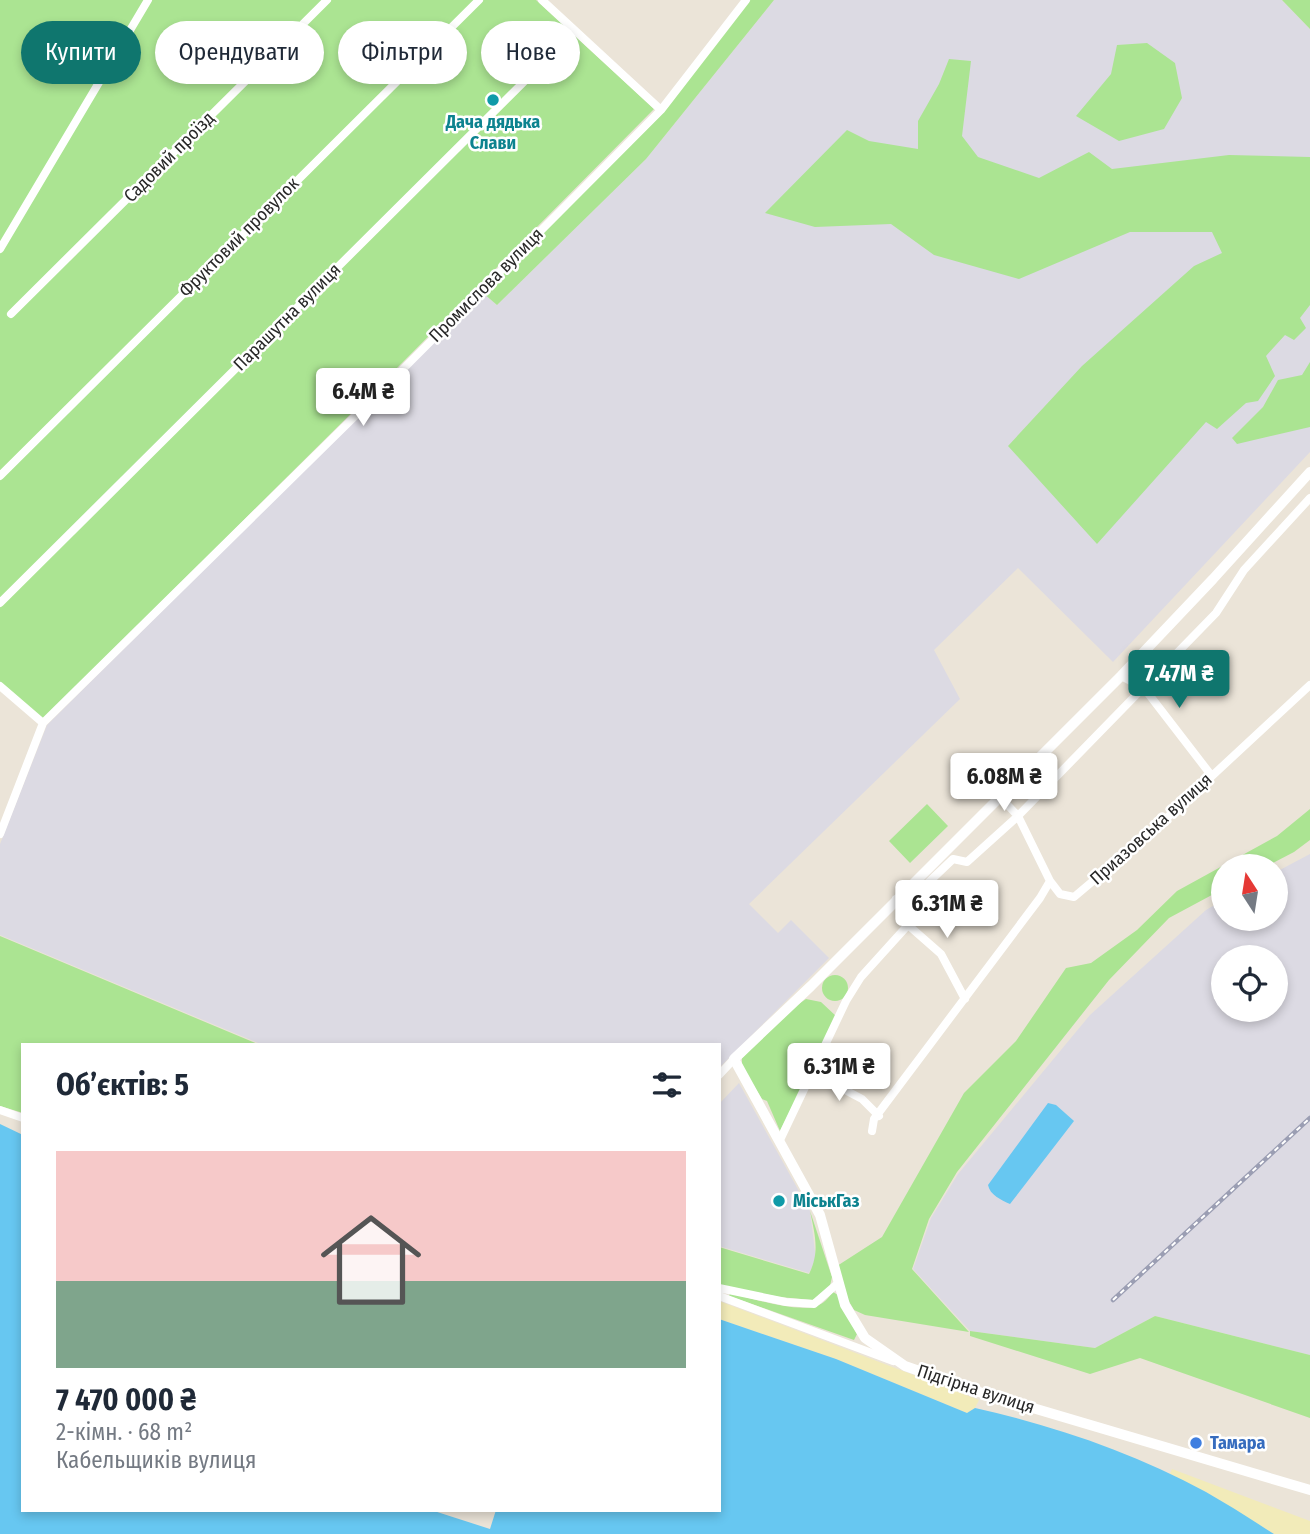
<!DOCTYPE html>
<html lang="uk">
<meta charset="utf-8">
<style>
:root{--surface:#fff;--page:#f6f6f7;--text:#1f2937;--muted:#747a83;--accent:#0f766e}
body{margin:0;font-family:"Fira Sans Condensed",sans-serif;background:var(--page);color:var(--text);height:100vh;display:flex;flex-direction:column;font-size:26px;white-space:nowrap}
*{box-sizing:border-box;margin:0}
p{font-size:23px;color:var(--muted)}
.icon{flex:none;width:38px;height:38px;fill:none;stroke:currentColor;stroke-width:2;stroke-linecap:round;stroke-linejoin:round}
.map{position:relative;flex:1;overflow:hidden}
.drawer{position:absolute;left:21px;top:1043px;width:700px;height:469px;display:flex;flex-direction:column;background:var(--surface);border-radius:0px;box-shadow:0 4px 10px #0003}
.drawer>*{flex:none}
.hud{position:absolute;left:21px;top:21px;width:700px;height:63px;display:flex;gap:14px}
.needle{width:46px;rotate:348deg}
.buttons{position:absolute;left:1211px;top:854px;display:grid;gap:14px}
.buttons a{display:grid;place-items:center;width:77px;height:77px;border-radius:50%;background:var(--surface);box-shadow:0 4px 10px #0003;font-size:35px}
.price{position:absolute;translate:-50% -60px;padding:0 16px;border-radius:7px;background:#fff;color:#222;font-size:23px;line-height:46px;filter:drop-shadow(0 2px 4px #0008)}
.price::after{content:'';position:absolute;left:50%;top:42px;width:21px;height:16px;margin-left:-10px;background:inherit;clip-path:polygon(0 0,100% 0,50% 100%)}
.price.current{background:var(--accent);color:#fff}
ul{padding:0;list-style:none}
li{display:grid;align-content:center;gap:14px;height:371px;padding:0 35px}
li span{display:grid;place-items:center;height:217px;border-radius:0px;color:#555}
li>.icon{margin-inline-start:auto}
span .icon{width:126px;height:126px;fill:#fffc;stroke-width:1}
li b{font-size:30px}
h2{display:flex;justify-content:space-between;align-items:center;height:84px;padding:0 35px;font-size:30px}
.pill{padding:0 24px;border-radius:32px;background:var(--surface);box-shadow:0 4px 10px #0003;font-size:24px;line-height:63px}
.pill.current{background:var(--accent);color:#fff}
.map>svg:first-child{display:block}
</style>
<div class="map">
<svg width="1310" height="1534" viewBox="0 0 1310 1534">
<rect width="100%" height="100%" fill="#ebe4d8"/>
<!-- industrial -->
<path fill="#dcdae3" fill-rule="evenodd" d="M774 0H1282L1310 29V452L1113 662 1018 568 934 650 960 699 749 904 778 933 791 920 829 958 719 1068V1045H263L0 935V844L47 725 483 293 497 305 646 159Z
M1310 854V1355L1155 1316 1095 1348 970 1331 913 1269 931 1218 958 1174 1090 1015 1206 910 1223 900V919H1276V872ZM1223 957H1276V1010H1223Z
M739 1083 810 1211 816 1260 809 1273 719 1246V1104Z"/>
<!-- green -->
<path fill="#abe492" d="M0 0H536L654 109 402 363 40 722 0 686Z
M749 0H774L646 159 497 305 483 293 664 112Z
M1282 0H1310V29Z
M1147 43 1175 63 1182 98 1164 129 1119 141 1076 116 1111 74 1117 45Z
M949 59 971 61 962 136 978 157 1039 178 1089 152 1112 169 1229 155 1310 157V305L1300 318 1306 328 1294 340 1285 335 1266 356 1275 376 1258 401 1246 403 1217 429 1206 422 1097 544 1008 446 1082 366 1194 266 1222 253 1212 232H1130L1019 279 934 255 891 224 815 227 765 213 847 130 869 141 918 149V121L939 84Z
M1310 362V427L1237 444 1232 438 1263 407 1278 380 1302 375Z
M927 804 948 826 910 863 889 841Z
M1310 809V840L1294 852 1267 866H1223V889L1169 918 1109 980 957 1172 929 1219 912 1269 969 1332 865 1315 854 1310 847 1298 837 1266 882 1237 964 1093 1016 1041 1066 968 1091 963 1137 930 1177 891 1277 836Z
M0 936 260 1045H23V1113L0 1106Z
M822 988a13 13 0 1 1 26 0a13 13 0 1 1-26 0Z
M806 999 821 1002 837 1017 780 1131 767 1101 762 1099 742 1067V1058L794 1007Z
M810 1211 832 1277 830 1286 813 1300 779 1297 719 1285V1247L809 1274C820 1252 815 1235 810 1211Z
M833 1292 838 1295 857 1334 854 1340 729 1296 730 1293C751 1298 796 1313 816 1306 824 1304 828 1298 833 1292Z
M1155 1316 1310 1355V1418L1140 1358 1090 1374 970 1336V1331L1095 1348Z"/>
<!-- sand -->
<path fill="#f2ebb9" d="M719 1301 979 1400 975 1408 967 1413 836 1359 719 1319Z
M1172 1469 1310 1521V1534H1274L1206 1492 1170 1474Z"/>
<!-- water -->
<path fill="#67c7f1" d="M1048 1103 1056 1105 1074 1121 1010 1204C1001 1200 990 1195 988 1185Z
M0 1124 23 1135V1510H719V1319L836 1359 967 1413 975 1408C1055 1426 1134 1453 1206 1492 1229 1505 1252 1520 1274 1534H0Z"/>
<!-- pier -->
<path fill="#ebe4d8" d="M431 1510 469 1511 496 1510 490 1529Z"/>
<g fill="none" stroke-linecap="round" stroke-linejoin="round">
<!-- minor -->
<path stroke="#fff" stroke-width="8" d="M542 0 661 110
M0 249 148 0
M11 314 327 0
M0 476 479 0
M0 603 575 31
M1121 676 1144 688 1211 775
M0 686 43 723
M999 796 1018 816 1050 881
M0 834 43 723 405 367 661 110 746 0
M896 899 908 925 941 954 965 999
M811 1072 862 1099 879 1116
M719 1075 734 1059
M0 1110 23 1118
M872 1131 874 1119 1040 898 1050 881 1060 894 1074 897 1157 827 1310 685
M780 1140 846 1001 861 977 908 925 911 899 953 859 967 862 1018 816 1216 613 1244 570 1310 498
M719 1288 786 1302 814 1304 837 1284
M719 1296 893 1361"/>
<!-- tertiary -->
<path stroke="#fff" stroke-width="10" d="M1310 472 1213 579 1121 676 811 986 734 1059 820 1215 845 1305 865 1338 905 1366 982 1393 1310 1490"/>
<!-- rail casing -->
<g stroke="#9b9eb3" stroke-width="4.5">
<path id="rail" d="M1113 1300 1310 1118"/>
</g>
<!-- rail -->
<use href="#rail" stroke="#fff" stroke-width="2" stroke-dasharray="5" stroke-linecap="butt"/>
</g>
<!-- markers -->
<g fill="#0f9aa8" stroke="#fff" stroke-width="2.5">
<circle cx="493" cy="100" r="7"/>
<circle cx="779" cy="1201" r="7"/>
</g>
<circle fill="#3f7fe0" stroke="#fff" stroke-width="2.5" cx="1196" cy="1443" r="7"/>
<g text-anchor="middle" stroke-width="5" stroke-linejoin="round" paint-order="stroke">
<!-- culture labels -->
<g font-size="18" font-weight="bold" fill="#0d838f" stroke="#fff">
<text x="493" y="128">Дача дядька<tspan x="493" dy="21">Слави</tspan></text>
<text x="793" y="1207" text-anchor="start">МіськГаз</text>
</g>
<!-- street labels -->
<g font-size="18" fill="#282828" stroke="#fff">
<text transform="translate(169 157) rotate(-45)" y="6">Садовий проїзд</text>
<text transform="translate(239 237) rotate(-45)" y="6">Фруктовий провулок</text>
<text transform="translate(486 285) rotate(-45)" y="6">Промислова вулиця</text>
<text transform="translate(287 317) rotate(-45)" y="6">Парашутна вулиця</text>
<text transform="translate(1151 829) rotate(-42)" y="6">Приазовська вулиця</text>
<text transform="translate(976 1389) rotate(18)" y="6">Підгірна вулиця</text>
</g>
<!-- shop labels -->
<g font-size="18" font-weight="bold" fill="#366cbe" stroke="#fff" text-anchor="start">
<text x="1210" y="1449">Тамара</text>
</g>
</g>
</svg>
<div class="buttons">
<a><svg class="needle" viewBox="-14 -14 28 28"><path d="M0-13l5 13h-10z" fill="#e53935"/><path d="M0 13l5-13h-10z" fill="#747a83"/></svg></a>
<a><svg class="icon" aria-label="locate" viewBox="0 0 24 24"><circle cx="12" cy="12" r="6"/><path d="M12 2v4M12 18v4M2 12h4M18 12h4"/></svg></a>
</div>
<b class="price" style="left:363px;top:428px">6.4M ₴</b>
<b class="price current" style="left:1179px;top:710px">7.47M ₴</b>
<b class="price" style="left:1004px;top:813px">6.08M ₴</b>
<b class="price" style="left:947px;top:940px">6.31M ₴</b>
<b class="price" style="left:839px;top:1103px">6.31M ₴</b>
<div class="hud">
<a class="pill current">Купити</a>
<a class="pill">Орендувати</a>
<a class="pill">Фільтри</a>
<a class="pill">Нове</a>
</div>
<section class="drawer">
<h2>Об’єктів: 5<svg class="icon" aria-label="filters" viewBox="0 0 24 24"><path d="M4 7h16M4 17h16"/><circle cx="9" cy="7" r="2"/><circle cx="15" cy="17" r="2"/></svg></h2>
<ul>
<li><span style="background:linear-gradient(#f6c9c9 60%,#7fa58c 0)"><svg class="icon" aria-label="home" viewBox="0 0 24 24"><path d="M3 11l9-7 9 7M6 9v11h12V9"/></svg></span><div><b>7 470 000 ₴</b><p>2-кімн. · 68 m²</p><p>Кабельщиків вулиця</p></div></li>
</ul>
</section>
</div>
